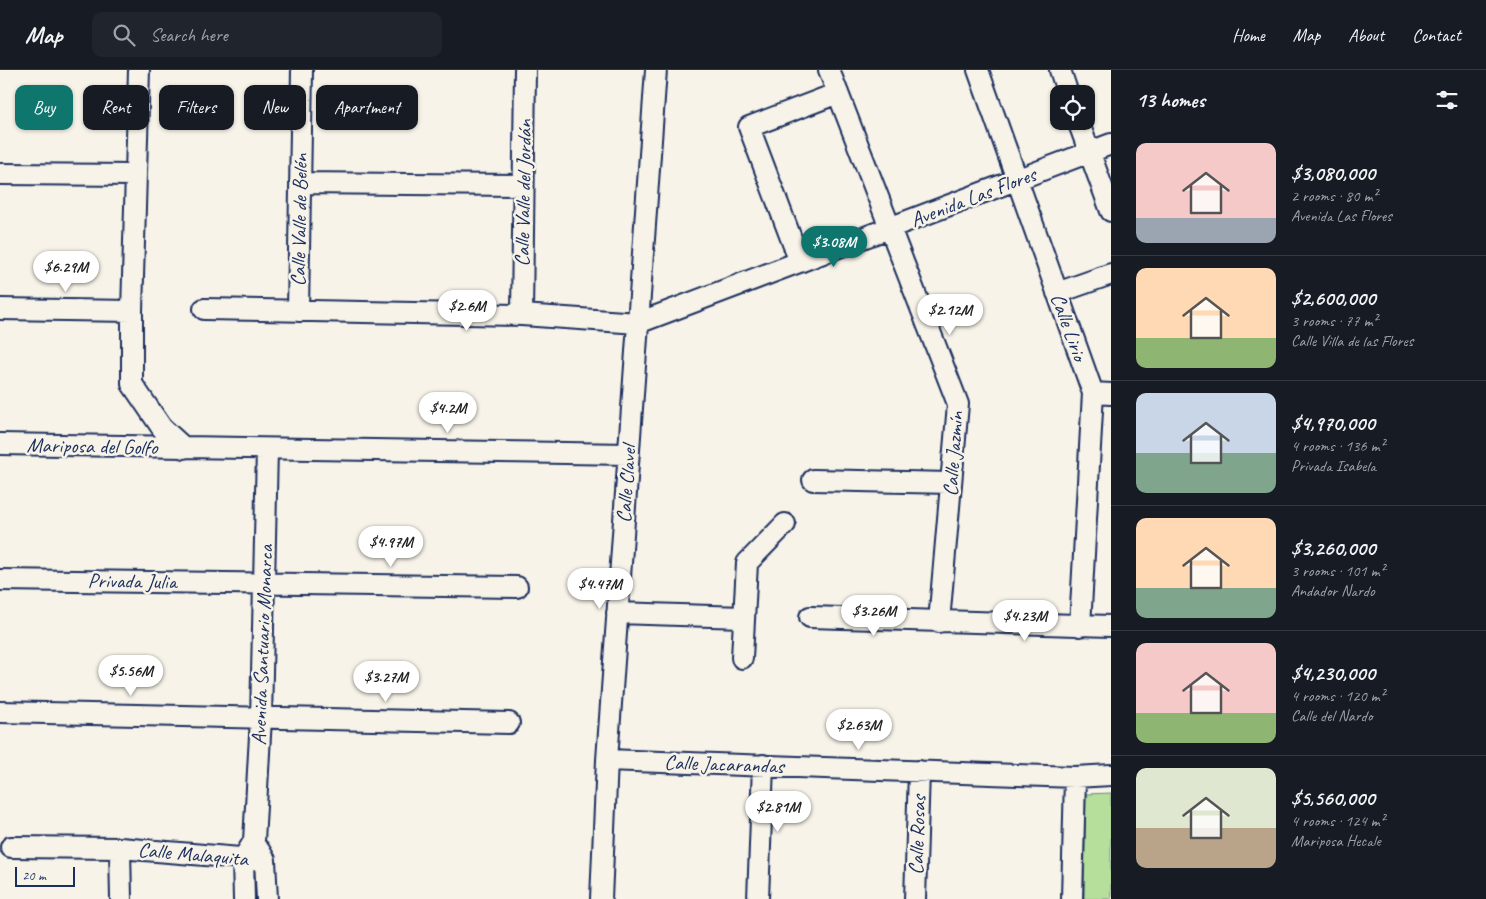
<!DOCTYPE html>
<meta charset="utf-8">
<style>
:root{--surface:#171b24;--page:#20242c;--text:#f1f3f6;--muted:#9ea1a6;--line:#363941;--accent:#0f766e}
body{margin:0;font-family:Caveat,sans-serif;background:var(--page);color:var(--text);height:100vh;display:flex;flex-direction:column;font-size:19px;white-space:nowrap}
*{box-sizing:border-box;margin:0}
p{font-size:16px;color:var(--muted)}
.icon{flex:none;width:28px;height:28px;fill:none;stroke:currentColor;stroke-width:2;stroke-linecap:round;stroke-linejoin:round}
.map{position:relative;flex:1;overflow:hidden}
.panel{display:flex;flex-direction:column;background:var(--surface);width:375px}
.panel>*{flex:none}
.guide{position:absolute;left:15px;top:15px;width:475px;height:45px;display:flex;gap:10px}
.tools{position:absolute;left:1050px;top:15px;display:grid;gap:10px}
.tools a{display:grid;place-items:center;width:45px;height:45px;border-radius:10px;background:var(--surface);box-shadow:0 1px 4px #0004;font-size:25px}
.scale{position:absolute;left:15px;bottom:12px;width:60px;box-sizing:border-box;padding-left:5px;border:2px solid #1b2f5e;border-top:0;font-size:14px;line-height:18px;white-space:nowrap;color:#1b2f5e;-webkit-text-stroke:4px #f7f3e8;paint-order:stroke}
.price{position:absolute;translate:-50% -42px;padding:0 11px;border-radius:18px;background:#fff;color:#222;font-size:16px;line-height:32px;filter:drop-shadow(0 1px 2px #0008)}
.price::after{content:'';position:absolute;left:50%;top:30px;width:15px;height:11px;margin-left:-8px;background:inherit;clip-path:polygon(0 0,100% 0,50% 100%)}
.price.current{background:var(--accent);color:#fff}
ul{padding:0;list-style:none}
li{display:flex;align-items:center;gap:15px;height:125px;padding:0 25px}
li+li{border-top:1px solid var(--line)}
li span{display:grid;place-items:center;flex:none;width:140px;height:100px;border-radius:10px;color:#555}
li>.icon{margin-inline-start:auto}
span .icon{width:60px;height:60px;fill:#fffc;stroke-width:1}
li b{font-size:21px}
h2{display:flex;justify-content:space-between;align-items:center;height:60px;padding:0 25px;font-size:21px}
.pill{padding:0 18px;border-radius:10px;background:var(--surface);box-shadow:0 1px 4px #0004;font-size:18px;line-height:45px}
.pill.current{background:var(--accent);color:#fff}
header{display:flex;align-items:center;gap:30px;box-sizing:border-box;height:70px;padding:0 25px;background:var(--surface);border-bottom:1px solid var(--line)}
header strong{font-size:24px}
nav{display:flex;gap:28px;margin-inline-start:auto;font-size:18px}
.search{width:350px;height:45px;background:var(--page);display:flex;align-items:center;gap:12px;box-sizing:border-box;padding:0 18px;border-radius:10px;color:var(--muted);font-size:19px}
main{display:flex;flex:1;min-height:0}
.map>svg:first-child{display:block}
</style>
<header>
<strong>Map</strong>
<div class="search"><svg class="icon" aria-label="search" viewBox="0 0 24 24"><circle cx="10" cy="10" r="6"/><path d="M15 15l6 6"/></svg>Search here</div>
<nav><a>Home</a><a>Map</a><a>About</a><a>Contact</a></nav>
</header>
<main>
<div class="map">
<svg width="1111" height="829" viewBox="0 0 1111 829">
<rect width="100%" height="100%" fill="#f7f3e8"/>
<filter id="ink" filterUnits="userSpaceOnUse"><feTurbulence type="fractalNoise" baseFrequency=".02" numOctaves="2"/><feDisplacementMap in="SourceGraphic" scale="10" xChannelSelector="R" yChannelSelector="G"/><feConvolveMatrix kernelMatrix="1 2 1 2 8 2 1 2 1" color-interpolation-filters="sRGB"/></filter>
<g filter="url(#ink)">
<!-- green -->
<path fill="#b6df9b" stroke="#68877c" d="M1111 723V829H1084L1086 724Z"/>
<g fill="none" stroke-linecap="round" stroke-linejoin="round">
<!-- minor casing -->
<g stroke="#1b2f5e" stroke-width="24">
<path id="minor" d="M139 0 132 241V314L162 358 184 378
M829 0 958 334 939 552
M978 0 1093 323 1080 556
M1060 0 1068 24
M1078 51 1111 141
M0 104 136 105
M300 113 523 115
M800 192 749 57 838 23
M1057 223 1111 204
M0 239 132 241
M204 239 522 245 638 253 1111 74
M298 241 302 0
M522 245 525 0
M1093 323 1111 324
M0 374 629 384
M813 410 951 413
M0 510 517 517
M617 543 743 547
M810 547 1111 556
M742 588 747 493 785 454
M0 642 509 653
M607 690 1075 707 1111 705
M11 777 120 778 265 790
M120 778 121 829
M259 780 265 790 267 829
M244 829 243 789 254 771 261 648 267 379
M601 829 607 690 656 0
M758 829 763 695
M915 829 919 701
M1072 829 1075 707"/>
</g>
<!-- minor -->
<use href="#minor" stroke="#f7f3e8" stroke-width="20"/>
</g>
</g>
<g text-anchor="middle" stroke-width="5" stroke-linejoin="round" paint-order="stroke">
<!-- street labels -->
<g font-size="21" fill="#1b2f5e" stroke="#f7f3e8">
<text transform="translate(523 123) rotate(-89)" y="7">Calle Valle del Jordán</text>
<text transform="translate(973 127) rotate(-21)" y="7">Avenida Las Flores</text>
<text transform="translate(299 150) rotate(-89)" y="7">Calle Valle de Belén</text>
<text transform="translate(1069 257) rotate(70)" y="7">Calle Lirio</text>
<text transform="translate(92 376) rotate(1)" y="7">Mariposa del Golfo</text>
<text transform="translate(953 384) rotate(-86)" y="7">Calle Jazmín</text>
<text transform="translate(626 414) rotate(-86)" y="7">Calle Clavel</text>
<text transform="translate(132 511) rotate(1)" y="7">Privada Julia</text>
<text transform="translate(262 575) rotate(-88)" y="7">Avenida Santuario Monarca</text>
<text transform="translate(724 694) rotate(2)" y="7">Calle Jacarandas</text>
<text transform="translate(917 765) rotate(-88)" y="7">Calle Rosas</text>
<text transform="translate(193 784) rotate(5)" y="7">Calle Malaquita</text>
</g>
</g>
</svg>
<div class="tools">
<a><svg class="icon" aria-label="locate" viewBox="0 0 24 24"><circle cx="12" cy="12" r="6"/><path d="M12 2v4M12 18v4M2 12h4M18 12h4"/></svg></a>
</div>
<div class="scale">20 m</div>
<b class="price current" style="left:834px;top:198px">$3.08M</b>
<b class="price" style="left:66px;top:223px">$6.29M</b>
<b class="price" style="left:467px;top:262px">$2.6M</b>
<b class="price" style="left:950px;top:266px">$2.12M</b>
<b class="price" style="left:448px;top:364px">$4.2M</b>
<b class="price" style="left:391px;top:498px">$4.97M</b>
<b class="price" style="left:600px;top:540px">$4.47M</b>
<b class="price" style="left:874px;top:567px">$3.26M</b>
<b class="price" style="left:1025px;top:572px">$4.23M</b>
<b class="price" style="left:131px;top:627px">$5.56M</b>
<b class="price" style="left:386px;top:633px">$3.27M</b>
<b class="price" style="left:859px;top:681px">$2.63M</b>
<b class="price" style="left:778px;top:763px">$2.81M</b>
<div class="guide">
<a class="pill current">Buy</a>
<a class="pill">Rent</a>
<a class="pill">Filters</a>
<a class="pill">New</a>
<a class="pill">Apartment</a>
</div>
</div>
<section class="panel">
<h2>13 homes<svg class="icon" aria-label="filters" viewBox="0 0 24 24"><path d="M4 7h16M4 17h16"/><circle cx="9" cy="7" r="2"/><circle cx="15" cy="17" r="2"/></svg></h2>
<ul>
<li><span style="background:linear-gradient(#f6c9c9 75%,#9aa5b1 0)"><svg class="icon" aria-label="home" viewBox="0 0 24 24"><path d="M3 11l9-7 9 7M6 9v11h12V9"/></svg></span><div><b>$3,080,000</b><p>2 rooms · 80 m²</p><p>Avenida Las Flores</p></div></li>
<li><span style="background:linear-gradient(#ffd9b3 70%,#8fb573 0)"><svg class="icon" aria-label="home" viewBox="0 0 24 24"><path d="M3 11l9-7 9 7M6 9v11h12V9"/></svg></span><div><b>$2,600,000</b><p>3 rooms · 77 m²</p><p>Calle Villa de las Flores</p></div></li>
<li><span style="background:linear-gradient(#c9d6e8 60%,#7fa58c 0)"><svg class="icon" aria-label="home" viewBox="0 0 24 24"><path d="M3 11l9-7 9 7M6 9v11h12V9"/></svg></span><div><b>$4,970,000</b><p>4 rooms · 136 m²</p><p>Privada Isabela</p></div></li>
<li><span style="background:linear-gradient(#ffd9b3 70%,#7fa58c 0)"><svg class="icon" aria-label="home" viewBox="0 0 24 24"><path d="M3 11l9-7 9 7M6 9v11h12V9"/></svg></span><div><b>$3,260,000</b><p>3 rooms · 101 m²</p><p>Andador Nardo</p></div></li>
<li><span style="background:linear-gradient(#f6c9c9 70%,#8fb573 0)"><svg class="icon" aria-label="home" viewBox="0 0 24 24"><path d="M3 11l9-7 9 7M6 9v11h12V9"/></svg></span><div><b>$4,230,000</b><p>4 rooms · 120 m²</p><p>Calle del Nardo</p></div></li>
<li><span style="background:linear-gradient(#dfe7d0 60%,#b9a48a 0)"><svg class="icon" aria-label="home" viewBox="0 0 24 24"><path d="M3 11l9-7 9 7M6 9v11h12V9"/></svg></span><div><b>$5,560,000</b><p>4 rooms · 124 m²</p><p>Mariposa Hecale</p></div></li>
</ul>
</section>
</main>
